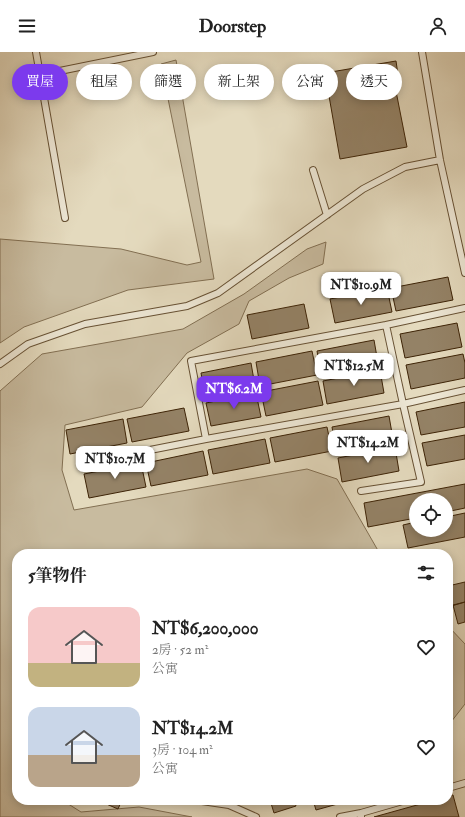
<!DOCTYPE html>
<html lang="zh-TW">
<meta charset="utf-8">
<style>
:root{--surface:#fff;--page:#f6f6f6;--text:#222;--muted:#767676;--accent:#7c3aed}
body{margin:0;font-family:"IM FELL Double Pica","Noto Serif TC",serif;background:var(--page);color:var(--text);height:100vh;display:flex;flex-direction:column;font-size:15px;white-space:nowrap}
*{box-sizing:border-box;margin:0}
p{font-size:13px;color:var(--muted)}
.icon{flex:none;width:22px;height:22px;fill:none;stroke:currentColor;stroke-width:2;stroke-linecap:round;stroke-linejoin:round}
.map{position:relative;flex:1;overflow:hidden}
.details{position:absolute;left:12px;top:497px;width:441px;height:256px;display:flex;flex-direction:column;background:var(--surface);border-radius:16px;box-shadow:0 2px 10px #0003}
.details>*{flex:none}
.banner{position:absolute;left:12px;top:12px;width:441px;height:36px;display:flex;gap:8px}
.tools{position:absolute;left:409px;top:441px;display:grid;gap:8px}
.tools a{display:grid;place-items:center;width:44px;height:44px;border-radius:50%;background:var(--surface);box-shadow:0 2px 10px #0003;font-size:20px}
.price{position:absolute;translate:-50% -34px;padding:0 9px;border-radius:8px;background:#fff;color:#222;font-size:13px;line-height:26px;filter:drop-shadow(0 1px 2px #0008)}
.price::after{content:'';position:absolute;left:50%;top:24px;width:12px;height:9px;margin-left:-6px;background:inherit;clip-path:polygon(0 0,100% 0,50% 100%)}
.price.on{background:var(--accent);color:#fff}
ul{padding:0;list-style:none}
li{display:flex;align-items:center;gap:12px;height:100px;padding:0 16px}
li span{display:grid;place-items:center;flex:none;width:112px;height:80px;border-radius:12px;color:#555}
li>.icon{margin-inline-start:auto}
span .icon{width:48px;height:48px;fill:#fffc;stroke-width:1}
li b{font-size:17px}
h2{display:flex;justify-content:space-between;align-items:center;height:48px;padding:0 16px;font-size:17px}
.chip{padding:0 14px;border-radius:18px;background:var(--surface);box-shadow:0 2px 10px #0003;font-size:14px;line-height:36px}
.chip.on{background:var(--accent);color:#fff}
header{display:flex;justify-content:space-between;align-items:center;height:52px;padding:0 16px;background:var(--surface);font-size:18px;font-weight:700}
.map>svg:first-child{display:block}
</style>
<header><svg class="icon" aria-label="menu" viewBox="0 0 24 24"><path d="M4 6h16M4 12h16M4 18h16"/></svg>Doorstep<svg class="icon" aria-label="person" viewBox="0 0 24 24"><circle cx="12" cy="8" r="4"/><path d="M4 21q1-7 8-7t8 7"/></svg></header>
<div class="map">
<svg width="465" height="765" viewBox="0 0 465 765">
<rect width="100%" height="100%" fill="#e4dabe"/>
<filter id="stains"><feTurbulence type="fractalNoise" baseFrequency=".005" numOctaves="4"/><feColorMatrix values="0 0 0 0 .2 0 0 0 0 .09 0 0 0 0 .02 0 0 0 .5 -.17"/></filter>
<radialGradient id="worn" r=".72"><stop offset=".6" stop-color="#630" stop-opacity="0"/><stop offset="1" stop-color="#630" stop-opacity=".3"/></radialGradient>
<!-- green -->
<path fill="#c8bb9f" stroke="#826f52" d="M176 8 214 227 128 238 24 275 0 291V187L121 197 187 213 201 210 161 12Z
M326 190 323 212 289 226 249 249 239 272 187 301 142 355 65 373 62 418 74 458 307 417 337 427 380 502H17V748H62L81 760 139 755 192 765H0V339L42 302 183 277 244 242 307 197Z
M448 574 465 592V652L451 670 448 671Z"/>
<!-- building -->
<path fill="#948266" stroke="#3d2306" d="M396 9 398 23 393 24 407 95 340 107 325 21Z
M448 225 453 248 396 259 391 236Z
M387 236 392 260 335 271 330 247Z
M304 252 309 276 252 287 247 263Z
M457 271 462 295 405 306 400 282Z
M374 288 378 311 321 322 317 299Z
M312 299 317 323 260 334 256 310Z
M463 302 465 311V326L411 337 406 313Z
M251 311 255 334 205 344 201 321Z
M380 318 384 341 327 352 323 329Z
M318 329 323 353 266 364 261 340Z
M256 341 261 365 211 374 206 351Z
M465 350V375L421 383 416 360Z
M184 356 189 379 132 390 127 367Z
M389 364 393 387 336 398 332 375Z
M123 367 127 391 70 402 66 378Z
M327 375 332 399 275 410 270 386Z
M465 383V407L427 414 422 391Z
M265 387 270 411 213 422 208 398Z
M395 395 399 419 342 430 338 406Z
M203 399 208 423 151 434 146 411Z
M141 411 146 435 89 446 84 422Z
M465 432V456L446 460V448H416V466L368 475 364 451Z
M465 461V485L408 496 403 473 416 470V478H446V465Z
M465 530V550L448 555V534Z
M465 550V570L458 572 453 553Z
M453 743 459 765H374L435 748H448V744Z
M97 748H122L118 757Z
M270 748H294L296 754 274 761Z
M313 748H352L316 758Z"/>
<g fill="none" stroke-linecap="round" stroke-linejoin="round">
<!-- lane casing -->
<g stroke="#675134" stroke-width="8">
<path id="lane" d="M36 0 65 166
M422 0 440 108 465 221
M40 23 153 0
M313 118 327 163
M0 312 28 292 85 272 187 254 218 241 363 137 405 115 440 108
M206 387 191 309 386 273 465 256
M89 410 206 387 403 352 465 338
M361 439 421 430 403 352 386 273
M448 736 465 731
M195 748 229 753 256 765
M340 765 361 761
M361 765V761L406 748"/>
</g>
<!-- lane -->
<use href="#lane" stroke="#ede7d5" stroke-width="6"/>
</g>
<rect width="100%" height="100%" filter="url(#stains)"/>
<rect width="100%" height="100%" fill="url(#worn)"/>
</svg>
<div class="tools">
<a><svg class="icon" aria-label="locate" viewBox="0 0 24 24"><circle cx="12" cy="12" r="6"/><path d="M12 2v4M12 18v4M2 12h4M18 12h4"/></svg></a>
</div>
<b class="price" style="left:361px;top:254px">NT$10.9M</b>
<b class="price" style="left:354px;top:335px">NT$12.5M</b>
<b class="price on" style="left:234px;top:358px">NT$6.2M</b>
<b class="price" style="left:368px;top:412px">NT$14.2M</b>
<b class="price" style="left:115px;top:428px">NT$10.7M</b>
<div class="banner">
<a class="chip on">買屋</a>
<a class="chip">租屋</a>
<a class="chip">篩選</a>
<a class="chip">新上架</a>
<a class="chip">公寓</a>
<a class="chip">透天</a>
</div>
<section class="details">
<h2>5筆物件<svg class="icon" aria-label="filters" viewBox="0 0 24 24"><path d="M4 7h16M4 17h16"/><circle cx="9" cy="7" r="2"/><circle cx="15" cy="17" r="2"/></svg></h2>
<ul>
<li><span style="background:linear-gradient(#f6c9c9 70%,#c2b280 0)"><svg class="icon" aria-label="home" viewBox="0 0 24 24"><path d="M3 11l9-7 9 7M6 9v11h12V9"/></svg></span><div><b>NT$6,200,000</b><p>2房 · 52 m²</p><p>公寓</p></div><svg class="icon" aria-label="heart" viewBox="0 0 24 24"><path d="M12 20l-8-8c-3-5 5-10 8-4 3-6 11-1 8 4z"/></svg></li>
<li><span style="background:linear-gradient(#c9d6e8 60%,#b9a48a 0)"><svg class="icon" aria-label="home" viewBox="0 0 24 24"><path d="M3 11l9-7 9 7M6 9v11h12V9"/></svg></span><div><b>NT$14.2M</b><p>3房 · 104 m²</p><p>公寓</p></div><svg class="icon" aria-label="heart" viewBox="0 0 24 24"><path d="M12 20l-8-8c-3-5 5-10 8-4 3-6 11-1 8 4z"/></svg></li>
</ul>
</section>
</div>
